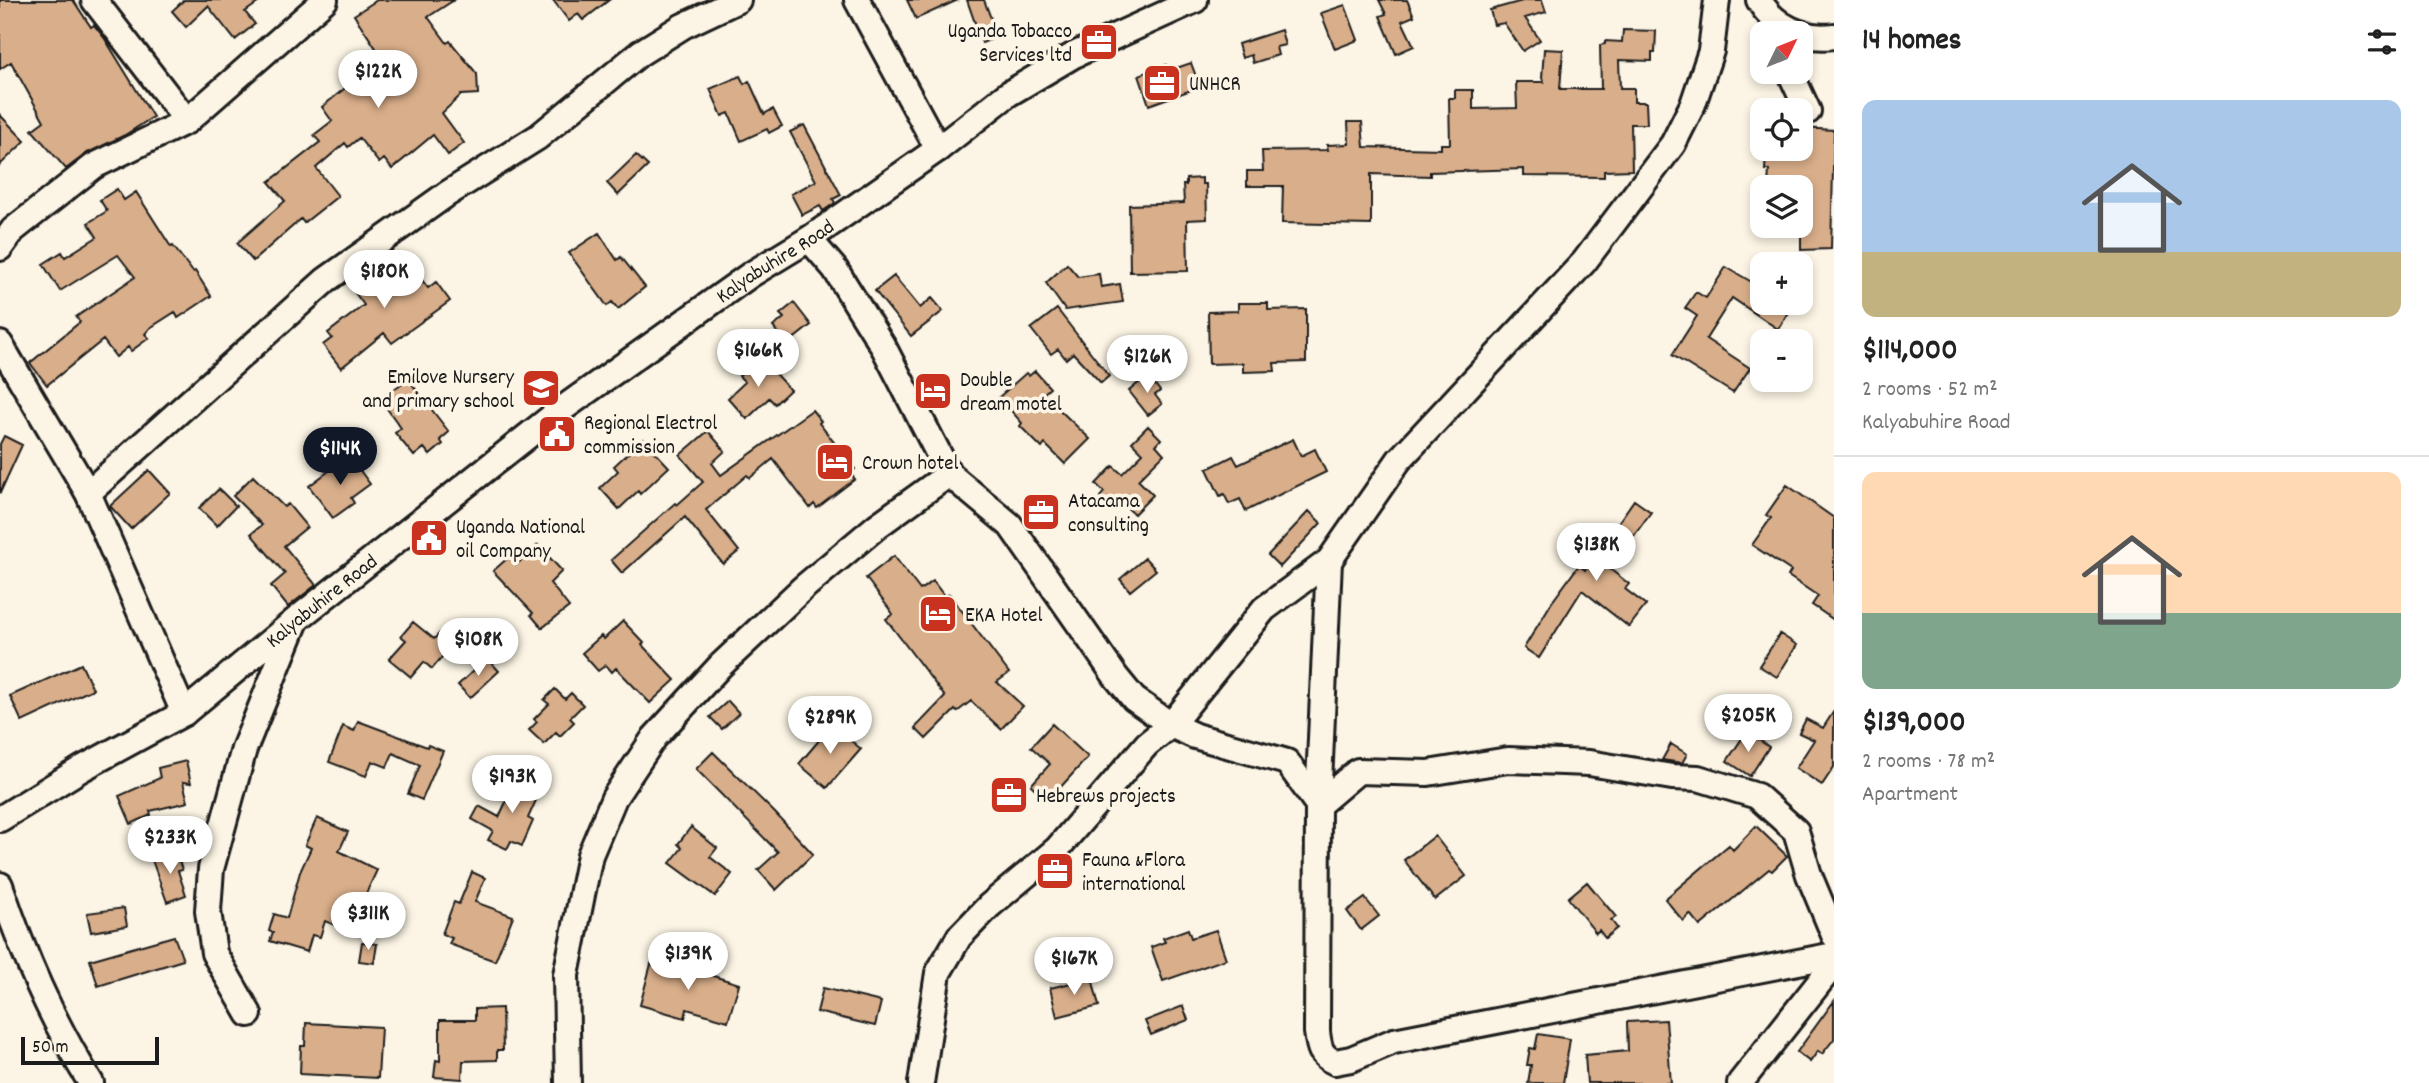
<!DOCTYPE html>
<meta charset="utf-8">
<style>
:root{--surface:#fff;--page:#f6f6f6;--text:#222;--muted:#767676;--line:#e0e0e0;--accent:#111827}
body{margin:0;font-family:Dekko,sans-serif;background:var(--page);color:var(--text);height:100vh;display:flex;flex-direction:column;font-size:26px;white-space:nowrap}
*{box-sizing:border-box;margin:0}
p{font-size:23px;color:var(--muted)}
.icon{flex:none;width:38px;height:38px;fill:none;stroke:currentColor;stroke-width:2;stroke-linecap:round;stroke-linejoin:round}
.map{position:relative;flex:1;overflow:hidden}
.details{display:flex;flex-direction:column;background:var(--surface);width:595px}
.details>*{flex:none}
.needle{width:46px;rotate:47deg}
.tools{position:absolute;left:1750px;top:21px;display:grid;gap:14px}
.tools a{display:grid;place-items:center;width:63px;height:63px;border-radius:14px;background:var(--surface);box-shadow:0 4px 10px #0003;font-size:35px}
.scale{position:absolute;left:21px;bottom:18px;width:138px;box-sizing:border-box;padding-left:7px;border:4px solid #1c1c1c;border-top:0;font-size:19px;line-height:24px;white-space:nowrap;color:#1c1c1c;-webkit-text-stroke:5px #fcf5e5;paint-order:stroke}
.price{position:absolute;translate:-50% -60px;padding:0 16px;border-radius:24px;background:#fff;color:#222;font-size:23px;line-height:46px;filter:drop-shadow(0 2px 4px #0008)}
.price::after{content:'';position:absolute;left:50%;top:42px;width:21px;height:16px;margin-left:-10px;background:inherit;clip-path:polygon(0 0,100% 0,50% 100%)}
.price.selected{background:var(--accent);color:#fff}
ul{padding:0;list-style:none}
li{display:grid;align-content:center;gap:14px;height:371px;padding:0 28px}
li+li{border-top:2px solid var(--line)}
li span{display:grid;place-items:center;height:217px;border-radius:14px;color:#555}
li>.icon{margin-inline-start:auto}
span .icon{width:126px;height:126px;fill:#fffc;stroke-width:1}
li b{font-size:30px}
h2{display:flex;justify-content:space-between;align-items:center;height:84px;padding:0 28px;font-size:30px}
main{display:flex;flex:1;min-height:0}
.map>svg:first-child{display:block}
</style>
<main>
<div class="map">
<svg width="1834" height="1083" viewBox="0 0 1834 1083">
<rect width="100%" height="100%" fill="#fcf5e5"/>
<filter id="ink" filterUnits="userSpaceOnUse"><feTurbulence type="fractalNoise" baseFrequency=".0143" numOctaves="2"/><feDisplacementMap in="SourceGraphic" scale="14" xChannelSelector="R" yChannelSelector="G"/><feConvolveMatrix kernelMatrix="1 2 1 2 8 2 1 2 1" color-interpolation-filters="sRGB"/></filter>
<g filter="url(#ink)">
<!-- building -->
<path fill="#d9ae8a" stroke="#1c1c1c" stroke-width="2" d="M0 0H73L91 27 94 25 105 39 153 117 125 135 87 153 66 169 32 130 44 121 11 62 0 69Z
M184 0H262L245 12 255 24 235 40 208 6 186 27 172 11Z
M377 0H454L428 17 447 43 450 41 477 74 478 94 461 95 442 113 464 143 448 155 433 135 392 169 384 159 379 163 359 138 348 147 345 143 316 168 338 196 304 223 301 219 253 261 237 243 285 201 269 182 320 142 314 135 332 121 322 107 350 84 353 87 387 65 354 15Z
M553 0H609L583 20 578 14 569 21Z
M907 0H958L916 19Z
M967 0H984L998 37 982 43Z
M1379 0H1407L1414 16 1402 21 1414 46 1396 54 1380 16 1386 14Z
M1526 0H1542L1546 12 1525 18 1540 40 1523 51 1504 23 1494 25 1490 10Z
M1345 5 1358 40 1335 49 1321 13Z
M1281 30 1285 45 1276 47 1278 55 1253 63 1251 55 1242 58 1238 44Z
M1623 30 1656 31 1655 53H1652V61L1619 60 1620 88H1634V102H1646L1647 124H1631L1632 170 1604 171V177L1524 176V169L1430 172V176L1371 174V225L1282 223 1283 186H1247V171H1263L1262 151 1328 150 1327 145 1349 144 1348 122H1362L1364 147 1441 149V144H1450L1449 98H1455V90H1473V109L1517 108 1516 82H1544L1542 78 1544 49 1563 50 1560 89H1601L1600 45 1605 44V41L1622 42Z
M1191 63 1200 87 1149 105 1139 75 1166 65 1168 71Z
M740 76 744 84 749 81 764 114 773 109 782 126 769 133 767 129 741 141 729 113 722 116 710 89Z
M0 115 25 141 0 165Z
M804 125 841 195 833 199 835 203 823 211 820 206 802 215 791 194 816 181 790 132Z
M1801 128 1834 130 1831 249 1801 250V187H1768L1769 170H1765L1766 155H1771L1772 149H1801Z
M636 155 648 166 618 195 607 183Z
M1202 178V184H1206L1207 219 1187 220 1188 271 1130 272 1129 205 1184 203 1183 185H1186V179Z
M117 189 124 200 136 192 171 247 173 246 193 272 195 271 211 296 178 318 175 312 150 328 145 334 149 338 131 351 128 347 116 357 103 340 47 385 30 363 80 322 76 317 135 277 118 255 60 291 43 264 62 252 65 257 97 237 88 223 107 211 100 200Z
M599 233 617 260 621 257 645 287 618 309 612 302 607 306 569 253Z
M395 259 402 269 410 264 428 288 436 282 450 301 392 343 384 333 341 368 323 345 332 338 328 333 364 305 355 293 359 290 352 280 375 264 380 271Z
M1067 264 1078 277 1099 274 1101 287 1120 284 1123 302 1065 310 1046 283Z
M1726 267 1762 288V303H1784L1792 308 1778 329 1732 298 1706 339 1750 368 1733 393 1672 355 1697 316 1685 308 1696 292 1706 298Z
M894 276 920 308 932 298 943 311 911 336 875 291Z
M794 303 811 325 787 344 773 327 784 318 780 314Z
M1238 303H1268V310L1306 309V362L1274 363 1275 371 1243 372V363L1209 364 1208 312 1238 311Z
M1057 309 1109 376 1101 383 1073 353 1066 359 1058 349 1051 354 1031 329Z
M760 357 790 390 775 404 769 398 747 419 728 398 745 382 739 376Z
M1035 371 1050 388 1043 394 1090 439 1065 464 1045 444 1042 448 1020 426 1022 423 999 397 1026 373 1029 376Z
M1148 375 1160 391 1155 395 1162 404 1148 415 1129 391Z
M408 379 449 432 440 440 443 444 430 455 424 448 414 456 395 433 401 428 380 399Z
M812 410 821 421 819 423 855 469 850 473 855 479 817 508 814 504 810 508 773 459 750 478 747 475 706 510 739 551 723 564 685 517 622 573 611 560 675 503 677 505 703 482 680 455 708 431 725 451 712 463 721 475Z
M1148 426 1161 439 1156 445 1164 454 1138 480 1153 495 1134 514 1119 500 1111 508 1100 497 1104 492 1096 484 1113 466 1122 474 1143 453 1132 442Z
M4 436 22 445 0 493V444Z
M643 439 669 467 640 494 638 491 619 509 600 488 618 471 614 466Z
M1293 439 1301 456 1315 449 1326 472 1246 511 1240 499 1229 504 1224 494 1220 496 1207 469 1233 456 1238 465Z
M349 456 370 484 351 498 354 503 333 518 309 486Z
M149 470 170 493 131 529 110 506Z
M253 476 284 507 288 504 307 527 284 546 316 585 288 607 271 586 285 574 251 534 262 525 233 496Z
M1787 485 1834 518V620L1812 605 1818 596 1788 576 1791 571 1752 545 1771 518 1766 515Z
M219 489 236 506 217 526 199 508Z
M1634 500 1651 512 1610 569 1629 584 1625 589 1646 605 1629 627 1582 590 1539 658 1524 648 1552 602 1579 565 1585 570Z
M1309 511 1321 523 1280 567 1268 555Z
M538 545 562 571 550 583 569 607 542 628 531 615 533 613 493 571 509 557 516 565Z
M894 556 920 590 933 581 945 597 949 594 1009 673 997 682 1023 706 1001 729 971 701 957 712 955 710 926 739 915 728 945 697 886 619 893 614 866 578Z
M1145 558 1156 570 1130 591 1120 579Z
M623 621 644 643 642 645 675 680 650 703 616 668 612 672 606 665 598 671 582 653 601 636 604 639Z
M413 622 434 639 441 632 454 643 432 669 424 662 411 677 389 659 406 640 401 636Z
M1780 634 1797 645 1777 677 1759 666Z
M487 658 499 671 470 698 458 685Z
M81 664 93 689 22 722 10 696Z
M555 689 565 699 571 693 583 705 570 718 574 722 560 736 556 732 544 744 529 730 537 722 534 719 549 704 544 700Z
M728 701 739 713 722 729 710 717Z
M1834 711V767L1822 785 1796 768 1814 740 1799 733 1806 719 1823 728Z
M358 721 427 747 428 745 443 751 422 800 408 794 420 765 393 753 387 767 372 761 366 776 329 762 343 726 354 731Z
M1052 724 1088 757 1048 801 1031 785 1050 764 1031 747Z
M832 725 861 749 827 788 799 764Z
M1747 731 1769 747 1750 776 1727 761Z
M1671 744 1687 754 1682 763 1662 760Z
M713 752 775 813 813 854 776 890 758 870 778 852 696 769Z
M186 761 191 783 183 782 188 802 150 811 151 815 131 824 119 796 160 778 158 768Z
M518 776 542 787 528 818 533 821 522 846 511 841 507 849 488 840 493 831 472 819 479 806 499 817Z
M317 818 348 832 339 851 377 870 365 896 383 904 369 939 325 921 320 937 312 935 307 952 270 941 273 933 269 931 274 914 287 918 300 872 311 848 305 845Z
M1756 826 1787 856 1772 871 1769 869 1700 926 1690 914 1683 921 1665 899 1729 845 1733 850Z
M691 827 717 848 710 857 732 874 715 896 670 863 682 848 678 844Z
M1435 836 1466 876 1435 900 1404 860Z
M176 852 182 870 178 871 186 895 167 902 152 860Z
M472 872 485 878 475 902 513 916 495 961 449 944 452 938 442 934 454 902 459 904Z
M1587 882 1616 917 1611 920 1617 928 1605 938 1599 930 1596 933 1568 898Z
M1365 898 1379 916 1361 930 1347 911Z
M124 908 127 926 91 932 87 913Z
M1188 929 1191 938 1216 930 1226 959 1163 981 1151 947 1165 942 1163 938Z
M174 936 183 960 98 986 90 960Z
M362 942 377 944 374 963 359 961Z
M661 960 739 984 728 1021 687 1009 685 1018 640 1005 651 964 659 967Z
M1092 978 1099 1006 1057 1017 1050 988Z
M823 988 881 1002 875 1026 817 1012Z
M1834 1001V1039L1822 1054 1818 1051 1810 1062 1797 1052Z
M1183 1006 1188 1020 1151 1035 1145 1021Z
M502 1008 503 1050H497V1060L463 1061 462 1079 434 1077 436 1060 440 1061V1020H475V1009Z
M1666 1020 1671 1083H1587L1585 1055 1628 1051 1627 1022Z
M306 1023 381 1027 378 1078 300 1074 301 1046H305Z
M1538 1034 1570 1039 1563 1083H1528L1531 1065H1527L1530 1048 1535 1049Z"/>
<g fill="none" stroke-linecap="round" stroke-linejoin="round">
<!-- minor casing -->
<g stroke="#1c1c1c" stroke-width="30">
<g id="minor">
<path d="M94 0 187 121"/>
<path d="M857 0 938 149"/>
<path d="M1759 0C1774 27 1804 40 1834 36"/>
<path d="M1790 72 1808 111"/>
<path d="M809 239 835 269 884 348 949 474 1010 525 1116 677 1134 699 1171 725 1195 736 1287 762 1318 805 1358 771 1428 773 1508 760 1589 763 1672 777 1698 778 1757 796 1796 831 1809 875 1834 935"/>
<path d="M0 248 13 230 94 166 187 121 325 0"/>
<path d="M0 344 88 493 184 713"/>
<path d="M88 493 326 280 447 194 538 137 640 53 683 26 738 0"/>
<path d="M1329 561 1318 805 1317 1032C1319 1047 1320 1056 1335 1062L1351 1059 1394 1041 1834 955"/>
<path id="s1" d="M0 819 81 769 184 713 297 619 558 412 750 275 809 239 938 149 1008 94 1074 55 1195 0"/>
<path d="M0 885C24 956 51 1019 91 1083"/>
<path d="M249 1014 214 953 208 911 211 869 244 749 295 623"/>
<path d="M568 1083 566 975 590 855 614 798 654 738 720 666 803 588 877 526 949 474"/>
<path d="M921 1083 938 973 959 937 989 906 1057 849 1147 744 1171 725 1264 609 1329 561 1399 460 1584 262 1673 144 1693 104 1711 51 1717 0"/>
<path d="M1740 1083 1834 964"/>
</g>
</g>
<!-- minor -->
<use href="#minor" stroke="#fcf5e5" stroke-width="24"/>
</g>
</g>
<!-- icons -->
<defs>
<g id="office-square" transform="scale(2.0125)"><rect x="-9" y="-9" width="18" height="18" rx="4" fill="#c8321e" stroke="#fcf5e5"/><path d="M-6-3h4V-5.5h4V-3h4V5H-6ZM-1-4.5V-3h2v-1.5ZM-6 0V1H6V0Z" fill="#fff"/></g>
<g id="school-square" transform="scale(2.0125)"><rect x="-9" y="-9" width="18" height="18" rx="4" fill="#c8321e" stroke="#fcf5e5"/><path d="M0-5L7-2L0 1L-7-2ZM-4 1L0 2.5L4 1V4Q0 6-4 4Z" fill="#fff"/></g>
<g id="hotel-square" transform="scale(2.0125)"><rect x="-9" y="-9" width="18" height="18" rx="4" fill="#c8321e" stroke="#fcf5e5"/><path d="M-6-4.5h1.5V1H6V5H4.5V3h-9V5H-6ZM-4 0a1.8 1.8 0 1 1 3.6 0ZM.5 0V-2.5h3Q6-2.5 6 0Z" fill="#fff"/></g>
<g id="civic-square" transform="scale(2.0125)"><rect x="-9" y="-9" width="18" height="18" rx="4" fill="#c8321e" stroke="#fcf5e5"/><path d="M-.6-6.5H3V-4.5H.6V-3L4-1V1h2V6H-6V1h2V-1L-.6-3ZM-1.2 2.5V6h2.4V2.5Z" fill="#fff"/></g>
</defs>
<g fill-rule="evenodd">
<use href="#office-square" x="1099" y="42"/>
<use href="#office-square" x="1162" y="83"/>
<use href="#school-square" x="541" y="388"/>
<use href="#hotel-square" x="933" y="391"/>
<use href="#civic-square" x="557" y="434"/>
<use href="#hotel-square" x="835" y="462"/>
<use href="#office-square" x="1041" y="512"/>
<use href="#civic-square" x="429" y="538"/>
<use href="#hotel-square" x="938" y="614"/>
<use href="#office-square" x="1009" y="795"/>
<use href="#office-square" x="1055" y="871"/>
</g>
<g text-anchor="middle" stroke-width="7" stroke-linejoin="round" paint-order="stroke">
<!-- poi labels -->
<g font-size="21" fill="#1c1c1c" stroke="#fcf5e5" text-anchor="start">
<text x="1072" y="37" text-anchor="end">Uganda Tobacco<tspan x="1072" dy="24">Services ltd</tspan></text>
<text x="1189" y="90">UNHCR</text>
<text x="514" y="383" text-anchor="end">Emilove Nursery<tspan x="514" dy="24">and primary school</tspan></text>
<text x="960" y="386">Double<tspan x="960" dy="24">dream motel</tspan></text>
<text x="584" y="429">Regional Electrol<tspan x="584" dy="24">commission</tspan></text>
<text x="862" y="469">Crown hotel</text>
<text x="1068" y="507">Atacama<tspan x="1068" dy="24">consulting</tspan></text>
<text x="456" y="533">Uganda National<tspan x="456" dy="24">oil Company</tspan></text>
<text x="965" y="621">EKA Hotel</text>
<text x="1036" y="802">Hebrews projects</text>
<text x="1082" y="866">Fauna &amp;Flora<tspan x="1082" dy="24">international</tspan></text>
</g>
<!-- street labels -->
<g font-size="21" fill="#1c1c1c" stroke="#fcf5e5">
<text dy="7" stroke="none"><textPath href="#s1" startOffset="957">Kalyabuhire Road</textPath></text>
<text dy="7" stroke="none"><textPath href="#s1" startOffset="390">Kalyabuhire Road</textPath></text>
</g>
</g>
</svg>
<div class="tools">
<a><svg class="needle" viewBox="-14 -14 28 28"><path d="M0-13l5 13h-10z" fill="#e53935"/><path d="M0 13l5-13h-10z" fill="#767676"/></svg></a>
<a><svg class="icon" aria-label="locate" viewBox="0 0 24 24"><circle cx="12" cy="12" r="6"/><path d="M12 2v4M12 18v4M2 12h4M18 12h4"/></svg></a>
<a><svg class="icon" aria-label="layers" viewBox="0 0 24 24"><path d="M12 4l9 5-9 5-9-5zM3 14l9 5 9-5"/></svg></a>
<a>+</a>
<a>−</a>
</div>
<div class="scale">50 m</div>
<b class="price" style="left:378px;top:110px">$122K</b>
<b class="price" style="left:384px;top:310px">$180K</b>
<b class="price" style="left:758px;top:389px">$166K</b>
<b class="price" style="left:1147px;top:395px">$126K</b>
<b class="price selected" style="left:340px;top:487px">$114K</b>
<b class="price" style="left:1596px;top:583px">$138K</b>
<b class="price" style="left:478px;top:678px">$108K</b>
<b class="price" style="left:1748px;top:754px">$205K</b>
<b class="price" style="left:830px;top:756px">$289K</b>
<b class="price" style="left:512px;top:815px">$193K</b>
<b class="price" style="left:170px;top:876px">$233K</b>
<b class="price" style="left:368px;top:952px">$311K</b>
<b class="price" style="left:688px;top:992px">$139K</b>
<b class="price" style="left:1074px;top:997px">$167K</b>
</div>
<section class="details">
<h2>14 homes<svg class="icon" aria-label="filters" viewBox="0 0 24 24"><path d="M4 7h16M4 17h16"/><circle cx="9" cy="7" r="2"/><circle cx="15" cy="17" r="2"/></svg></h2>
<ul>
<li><span style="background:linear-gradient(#a9c7e8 70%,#c2b280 0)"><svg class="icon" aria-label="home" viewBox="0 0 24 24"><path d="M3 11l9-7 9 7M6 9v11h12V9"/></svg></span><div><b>$114,000</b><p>2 rooms · 52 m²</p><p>Kalyabuhire Road</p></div></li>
<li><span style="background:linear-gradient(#ffd9b3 65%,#7fa58c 0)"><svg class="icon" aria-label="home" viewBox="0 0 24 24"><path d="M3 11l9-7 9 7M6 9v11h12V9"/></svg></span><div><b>$139,000</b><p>2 rooms · 78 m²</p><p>Apartment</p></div></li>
</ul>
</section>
</main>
